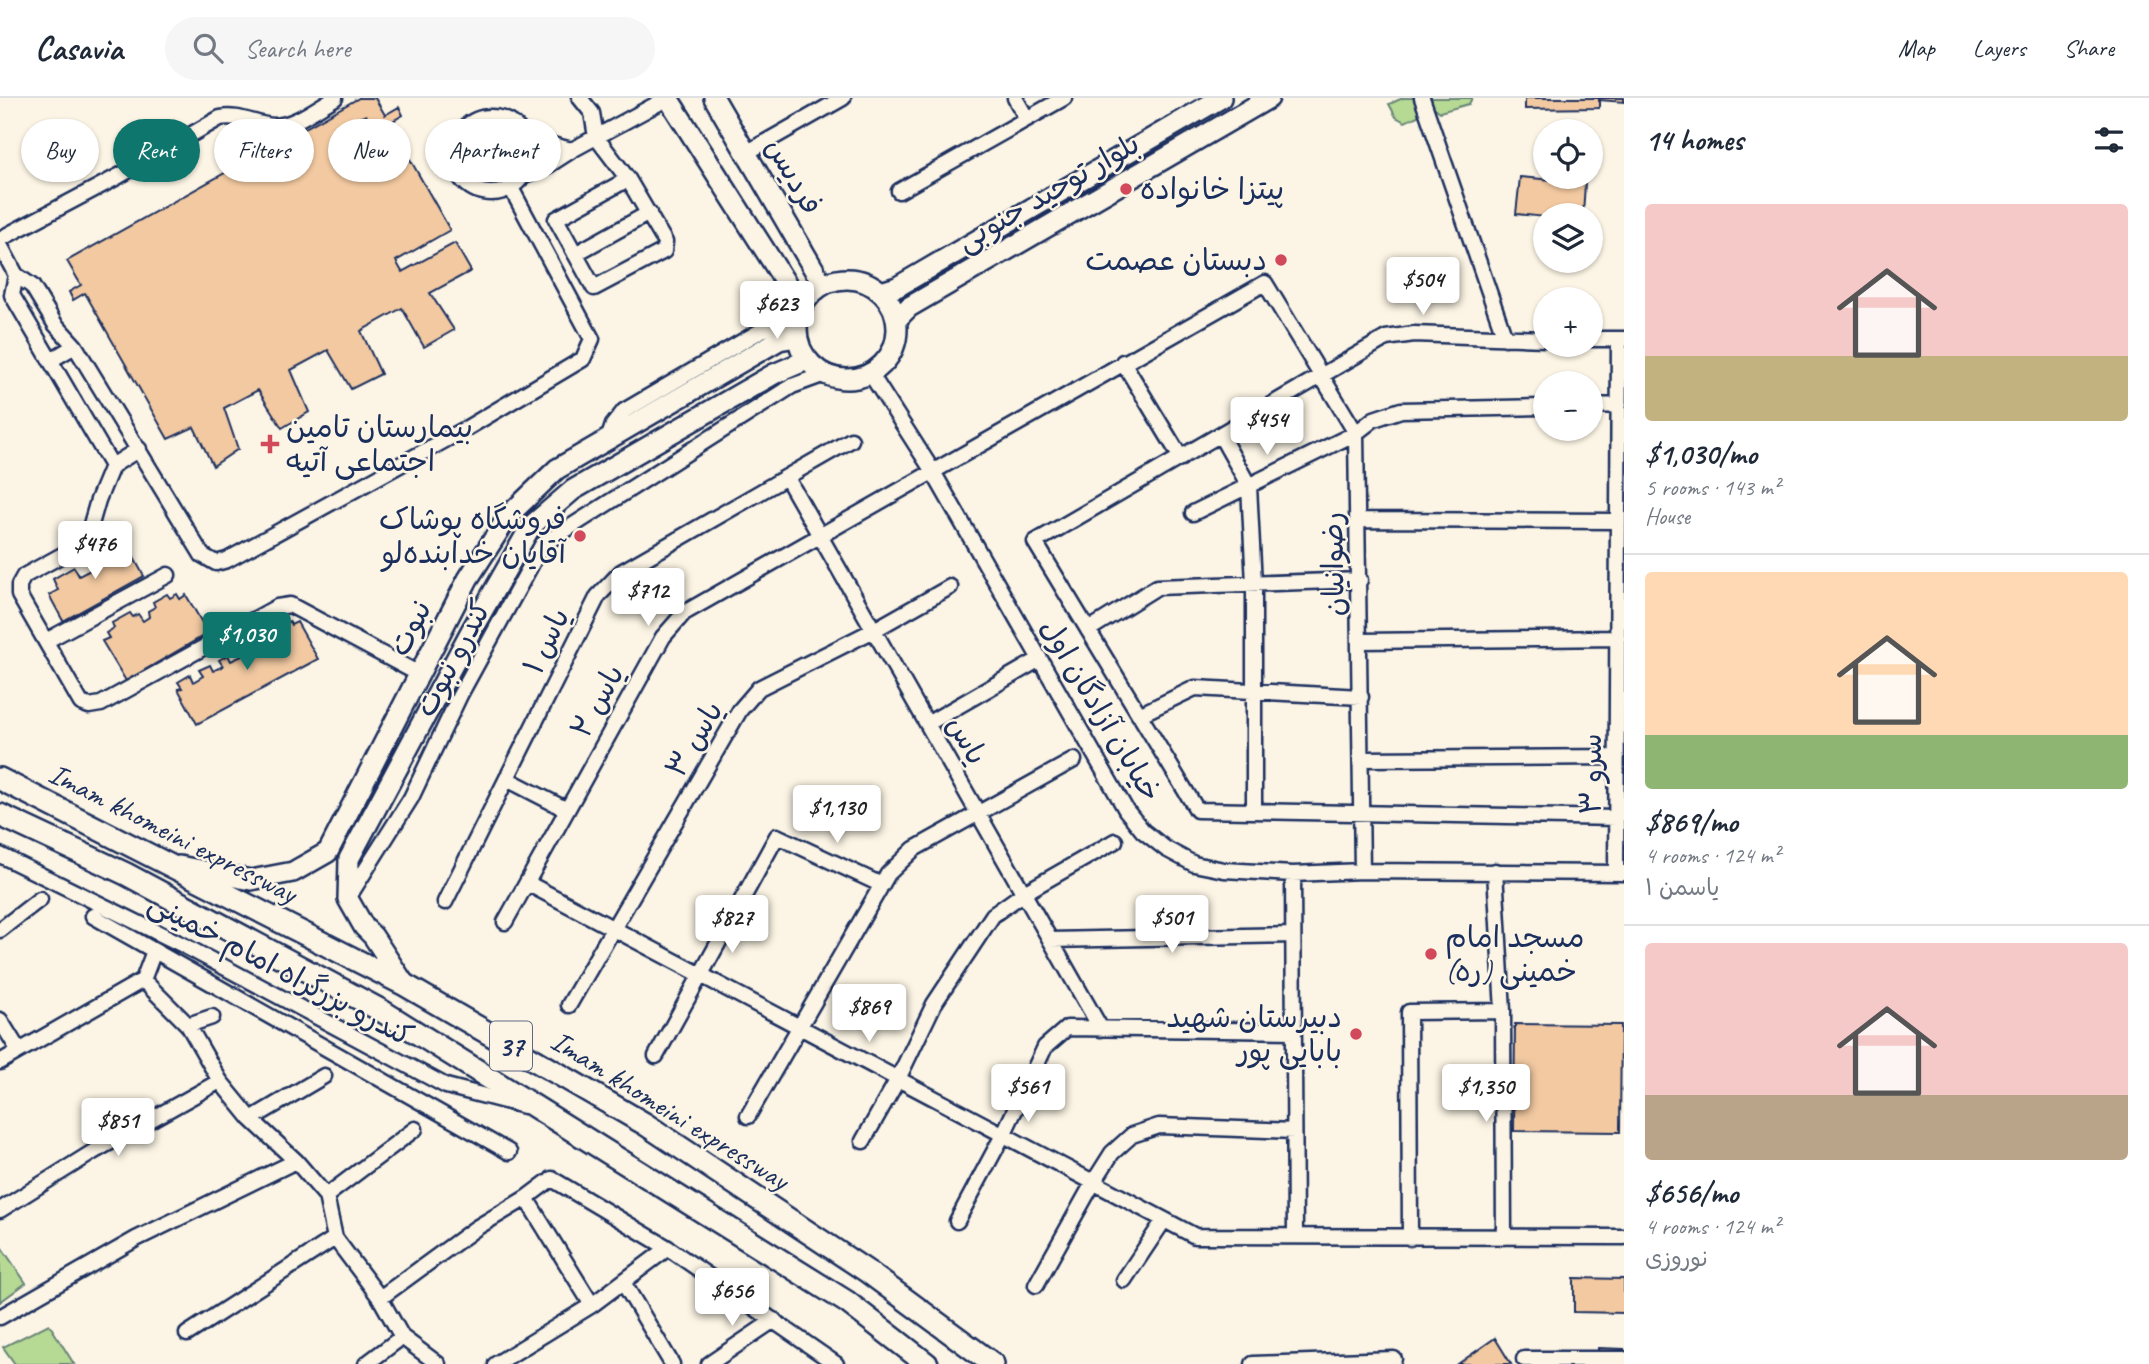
<!DOCTYPE html>
<meta charset="utf-8">
<style>
:root{--surface:#fff;--page:#f6f6f7;--text:#1f2937;--muted:#747a83;--line:#e0e1e3;--accent:#0f766e}
body{margin:0;font-family:Caveat,"Playpen Sans Arabic",sans-serif;background:var(--page);color:var(--text);height:100vh;display:flex;flex-direction:column;font-size:26px;white-space:nowrap}
*{box-sizing:border-box;margin:0}
p{font-size:23px;color:var(--muted)}
.icon{flex:none;width:38px;height:38px;fill:none;stroke:currentColor;stroke-width:2;stroke-linecap:round;stroke-linejoin:round}
.map{position:relative;flex:1;overflow:hidden}
.panel{display:flex;flex-direction:column;background:var(--surface);width:525px}
.panel>*{flex:none}
.top-card{position:absolute;left:21px;top:21px;width:665px;height:63px;display:flex;gap:14px}
.tools{position:absolute;left:1533px;top:21px;display:grid;gap:14px}
.tools a{display:grid;place-items:center;width:70px;height:70px;border-radius:50%;background:var(--surface);box-shadow:0 2px 5px #0004;font-size:35px}
.price{position:absolute;translate:-50% -60px;padding:0 16px;border-radius:7px;background:#fff;color:#222;font-size:23px;line-height:46px;filter:drop-shadow(0 2px 4px #0008)}
.price::after{content:'';position:absolute;left:50%;top:42px;width:21px;height:16px;margin-left:-10px;background:inherit;clip-path:polygon(0 0,100% 0,50% 100%)}
.price.active{background:var(--accent);color:#fff}
ul{padding:0;list-style:none}
li{display:grid;align-content:center;gap:14px;height:371px;padding:0 21px}
li+li{border-top:2px solid var(--line)}
li span{display:grid;place-items:center;height:217px;border-radius:7px;color:#555}
li>.icon{margin-inline-start:auto}
span .icon{width:126px;height:126px;fill:#fffc;stroke-width:1}
li b{font-size:30px}
h2{display:flex;justify-content:space-between;align-items:center;height:84px;padding:0 21px;font-size:30px}
.tag{padding:0 24px;border-radius:32px;background:var(--surface);box-shadow:0 2px 5px #0004;font-size:24px;line-height:63px}
.tag.active{background:var(--accent);color:#fff}
header{display:flex;align-items:center;gap:42px;box-sizing:border-box;height:98px;padding:0 35px;background:var(--surface);border-bottom:2px solid var(--line)}
header strong{font-size:33px}
nav{display:flex;gap:38px;margin-inline-start:auto;font-size:24px}
.search{width:490px;height:63px;background:var(--page);display:flex;align-items:center;gap:18px;box-sizing:border-box;padding:0 24px;border-radius:38px;color:var(--muted);font-size:26px}
main{display:flex;flex:1;min-height:0}
.map>svg:first-child{display:block}
</style>
<header>
<strong>Casavia</strong>
<div class="search"><svg class="icon" aria-label="search" viewBox="0 0 24 24"><circle cx="10" cy="10" r="6"/><path d="M15 15l6 6"/></svg>Search here</div>
<nav><a>Map</a><a>Layers</a><a>Share</a></nav>
</header>
<main>
<div class="map">
<svg width="1624" height="1266" viewBox="0 0 1624 1266">
<rect width="100%" height="100%" fill="#fcf5e5"/>
<filter id="ink" filterUnits="userSpaceOnUse"><feTurbulence type="fractalNoise" baseFrequency=".0143" numOctaves="2"/><feDisplacementMap in="SourceGraphic" scale="14" xChannelSelector="R" yChannelSelector="G"/><feConvolveMatrix kernelMatrix="1 2 1 2 8 2 1 2 1" color-interpolation-filters="sRGB"/></filter>
<g filter="url(#ink)">
<!-- green -->
<path fill="#b6d993" stroke="#688478" stroke-width="2" d="M1403 0H1416L1422 16 1405 24 1396 19 1389 6Z
M1429 0H1472L1469 6 1440 14 1431 7Z
M0 1147 26 1185 0 1204Z
M49 1226 74 1266H15L3 1249Z"/>
<!-- building -->
<path fill="#f2c9a1" stroke="#1b2f5e" stroke-width="2" fill-rule="evenodd" d="M359 0H375L385 17 399 9 403 17 389 25 395 34 354 57 361 70 402 47 450 132 396 163 402 174 455 145 471 173 430 195 454 232 424 249 402 210 361 233 381 276 351 291 328 252 291 272 309 314 282 330 258 292 224 310 238 351 213 368 194 329 168 341 85 195 73 202 69 194 81 187 67 163ZM366 17 372 28 359 35 353 23Z
M1525 0H1624V4L1599 2V10L1525 11Z
M1520 79 1585 85 1583 117H1545V119L1516 116Z
M116 444 121 453 128 449 144 478 63 523 49 497 58 492 53 481 74 469 79 478 96 469 90 458Z
M167 496 170 500 177 496 180 501 186 497 208 535 126 583 102 543 109 540 106 535 114 530 112 525 130 515 133 519 138 516 143 523 149 519 148 513 155 509 153 504Z
M289 523 291 527 297 524 318 561 197 626 178 591 182 590 178 584 190 577 193 584 203 578 199 572 210 567 213 573 223 568 219 562 228 557 231 563 244 557 240 551 248 547 251 552 261 546 258 540 267 535 269 540 279 535 278 529Z
M1515 926 1621 927 1620 1034 1514 1033Z
M1574 1180 1624 1181V1215L1574 1214Z
M1495 1240 1511 1266H1458Z
M1598 1250 1624 1251V1266H1598Z"/>
<g fill="none" stroke-linecap="round" stroke-linejoin="round">
<!-- minor casing -->
<g stroke="#1b2f5e" stroke-width="19">
<path id="minor" d="M580 0 592 15 596 39 628 81 665 144 664 153 594 190 556 121 628 81
M1015 0 1027 21
M1422 0 1505 240
M453 57a38 38 0 1 1 76 0a38 38 0 1 1-76 0Z
M523 36 544 45 572 52
M746 55 843 0
M524 77 544 70 572 52 668 0
M899 93 1064 0
M0 141 119 78 220 20C238 16 256 27 274 28 295 28 318 9 335 0
M0 147 16 177 32 188 55 226 75 248 202 457 216 465 227 462 467 330 583 261 592 241 511 90
M575 156 649 115
M16 177 12 197 112 368
M1545 241 1414 236 1386 240 1035 444 1197 712 1617 720
M1591 241H1624
M51 262 75 248
M1123 264 1181 360
M870 275 932 372 1126 712 1143 733 1166 751 1194 766 1224 772 1293 776 1362 773 1624 775
M1591 308 1619 307
M1221 338 1249 388 1254 486V713
M608 342 613 327 624 313 762 232 798 221
M139 351 112 368 98 402 86 444 24 478 19 487V497L81 605 89 608 101 606 277 509 290 507 419 576
M787 380 1101 931
M1193 415 1356 335 1374 321 1401 312 1545 309
M1359 422 1618 423
M1088 532 1157 489 1360 482
M46 543 168 477
M1360 543 1618 540
M1139 617 1195 590 1361 599
M927 626 1040 561
M1361 661 1617 659
M507 681 567 712
M0 757 183 847 446 988 524 1008
M1616 775 1619 241
M1293 776 1295 1138
M527 785 1195 1138 1624 1139
M348 800 411 700 460 597 542 447 792 288 825 276
M445 804 598 498 621 474 851 342
M93 818 509 1054
M505 824 663 539 684 515 1265 185 1356 335 1362 773
M0 832 40 801
M1050 842 1293 837
M143 882 188 927 220 983 251 1021 296 1063 326 1098 335 1140 380 1200 402 1239 438 1266
M569 907 740 612 759 590 874 532 950 489
M1503 913 1504 1139
M0 922 19 953
M188 927 212 919
M656 958 777 738 882 787
M0 964 143 882 154 853
M748 1018 888 776 914 751 1074 662
M251 1021 324 978
M863 1043 898 981 934 906 993 817 1024 795 1115 743
M552 1081 668 1150 836 1266
M326 1098 415 1031
M526 1100 592 1207
M0 1112 93 1054 220 983
M957 1123 1003 1037 1045 949 1067 930 1294 933
M1410 1140 1409 914 1503 913 1495 773
M1124 1182 1164 1122
M623 1184 672 1266
M1036 1187 1093 1085 1112 1055 1132 1037 1159 1028 1294 1033
M380 1200 476 1130 526 1100 546 1085
M0 1219 136 1141 296 1063
M187 1236 335 1140
M1524 1261H1624
M366 1266 402 1239
M496 1266 592 1207 668 1150
M709 1266 774 1222
M1253 1266 1394 1261"/>
</g>
<!-- major casing -->
<g stroke="#1b2f5e" stroke-width="24">
<path id="major" d="M668 0 801 209
M714 0 823 187
M797 231a50 50 0 1 1 100 0a50 50 0 1 1-100 0Z
M881 194 897 189 1221 0
M896 222 909 209 1269 0
M179 768 251 782 293 774 328 754 468 481 509 417 557 371 779 242 797 239
M405 887 373 838 364 829 348 801 349 761 471 533 531 428 573 392 774 276 807 262"/>
</g>
<!-- highway casing -->
<g stroke="#1b2f5e" stroke-width="26">
<path id="highway" d="M0 681 405 887 645 1026 868 1174 993 1266
M0 717 126 776 382 913 847 1204 927 1266"/>
</g>
<!-- minor -->
<use href="#minor" stroke="#fcf5e5" stroke-width="14"/>
<!-- major -->
<use href="#major" stroke="#fcf5e5" stroke-width="19"/>
<!-- highway -->
<use href="#highway" stroke="#fcf5e5" stroke-width="21"/>
</g>
</g>
<!-- markers -->
<g fill="#d1495b" stroke="#fcf5e5" stroke-width="2.5">
<circle cx="1126" cy="91" r="7"/>
<circle cx="1281" cy="162" r="7"/>
<path d="M266.5 335.5h7v7h7v7h-7v7h-7v-7h-7v-7h7z"/>
<circle cx="580" cy="438" r="7"/>
<circle cx="1431" cy="856" r="7"/>
<circle cx="1356" cy="936" r="7"/>
</g>
<g text-anchor="middle" stroke-width="5" stroke-linejoin="round" paint-order="stroke">
<!-- shield labels -->
<rect fill="#fcf5e5" stroke="#5e6a86" stroke-width="2" x="490" y="923.5" width="42" height="49" rx="5"/>
<g font-size="28" font-weight="bold" fill="#1b2f5e">
<text x="511" y="958">37</text>
</g>
<!-- street labels -->
<g font-size="30" fill="#1b2f5e" stroke="#fcf5e5">
<text transform="translate(794 78) rotate(60)" y="10">فردیس</text>
<text transform="translate(1048 94) rotate(-30)" y="10">بلوار توحید جنوبی</text>
<text transform="translate(1333 466) rotate(-91)" y="10">رضوانیان</text>
<text transform="translate(410 530) rotate(-63)" y="10">نبوت</text>
<text transform="translate(546 543) rotate(-64)" y="10">یاس ۱</text>
<text transform="translate(453 560) rotate(-62)" y="10">کندرو نبوت</text>
<text transform="translate(597 603) rotate(-61)" y="10">یاس ۲</text>
<text transform="translate(1101 612) rotate(59)" y="10">خیابان آزادگان اول</text>
<text transform="translate(694 641) rotate(-59)" y="10">یاس ۳</text>
<text transform="translate(967 642) rotate(60)" y="10">یاس</text>
<text transform="translate(1591 676) rotate(-90)" y="10">سرو ۳</text>
<text transform="translate(173 735) rotate(27)" y="10">Imam khomeini expressway</text>
<text transform="translate(281 871) rotate(28)" y="10">کندرو بزرگراه امام خمینی</text>
<text transform="translate(670 1012) rotate(32)" y="10">Imam khomeini expressway</text>
</g>
<!-- poi labels -->
<g font-size="30" fill="#1b2f5e" stroke="#fcf5e5" text-anchor="start">
<text x="1140" y="101">پیتزا خانواده</text>
<text x="1267" y="172" text-anchor="end">دبستان عصمت</text>
<text x="286" y="339">بیمارستان تامین<tspan x="286" dy="34">اجتماعی آتیه</tspan></text>
<text x="566" y="431" text-anchor="end">فروشگاه پوشاک<tspan x="566" dy="34">آقایان خدابنده‌لو</tspan></text>
<text x="1445" y="849">مسجد امام<tspan x="1445" dy="34">خمینی (ره)</tspan></text>
<text x="1342" y="929" text-anchor="end">دبیرستان شهید<tspan x="1342" dy="34">بابایی پور</tspan></text>
</g>
</g>
</svg>
<div class="tools">
<a><svg class="icon" aria-label="locate" viewBox="0 0 24 24"><circle cx="12" cy="12" r="6"/><path d="M12 2v4M12 18v4M2 12h4M18 12h4"/></svg></a>
<a><svg class="icon" aria-label="layers" viewBox="0 0 24 24"><path d="M12 4l9 5-9 5-9-5zM3 14l9 5 9-5"/></svg></a>
<a>+</a>
<a>−</a>
</div>
<b class="price" style="left:1423px;top:219px">$504</b>
<b class="price" style="left:777px;top:243px">$623</b>
<b class="price" style="left:1267px;top:359px">$454</b>
<b class="price" style="left:95px;top:483px">$476</b>
<b class="price" style="left:648px;top:530px">$712</b>
<b class="price active" style="left:247px;top:574px">$1,030</b>
<b class="price" style="left:837px;top:747px">$1,130</b>
<b class="price" style="left:732px;top:857px">$827</b>
<b class="price" style="left:1172px;top:857px">$501</b>
<b class="price" style="left:869px;top:946px">$869</b>
<b class="price" style="left:1028px;top:1026px">$561</b>
<b class="price" style="left:1486px;top:1026px">$1,350</b>
<b class="price" style="left:118px;top:1060px">$851</b>
<b class="price" style="left:732px;top:1230px">$656</b>
<div class="top-card">
<a class="tag">Buy</a>
<a class="tag active">Rent</a>
<a class="tag">Filters</a>
<a class="tag">New</a>
<a class="tag">Apartment</a>
</div>
</div>
<section class="panel">
<h2>14 homes<svg class="icon" aria-label="filters" viewBox="0 0 24 24"><path d="M4 7h16M4 17h16"/><circle cx="9" cy="7" r="2"/><circle cx="15" cy="17" r="2"/></svg></h2>
<ul>
<li><span style="background:linear-gradient(#f6c9c9 70%,#c2b280 0)"><svg class="icon" aria-label="home" viewBox="0 0 24 24"><path d="M3 11l9-7 9 7M6 9v11h12V9"/></svg></span><div><b>$1,030/mo</b><p>5 rooms · 143 m²</p><p>House</p></div></li>
<li><span style="background:linear-gradient(#ffd9b3 75%,#8fb573 0)"><svg class="icon" aria-label="home" viewBox="0 0 24 24"><path d="M3 11l9-7 9 7M6 9v11h12V9"/></svg></span><div><b>$869/mo</b><p>4 rooms · 124 m²</p><p>یاسمن ۱</p></div></li>
<li><span style="background:linear-gradient(#f6c9c9 70%,#b9a48a 0)"><svg class="icon" aria-label="home" viewBox="0 0 24 24"><path d="M3 11l9-7 9 7M6 9v11h12V9"/></svg></span><div><b>$656/mo</b><p>4 rooms · 124 m²</p><p>نوروزی</p></div></li>
</ul>
</section>
</main>
